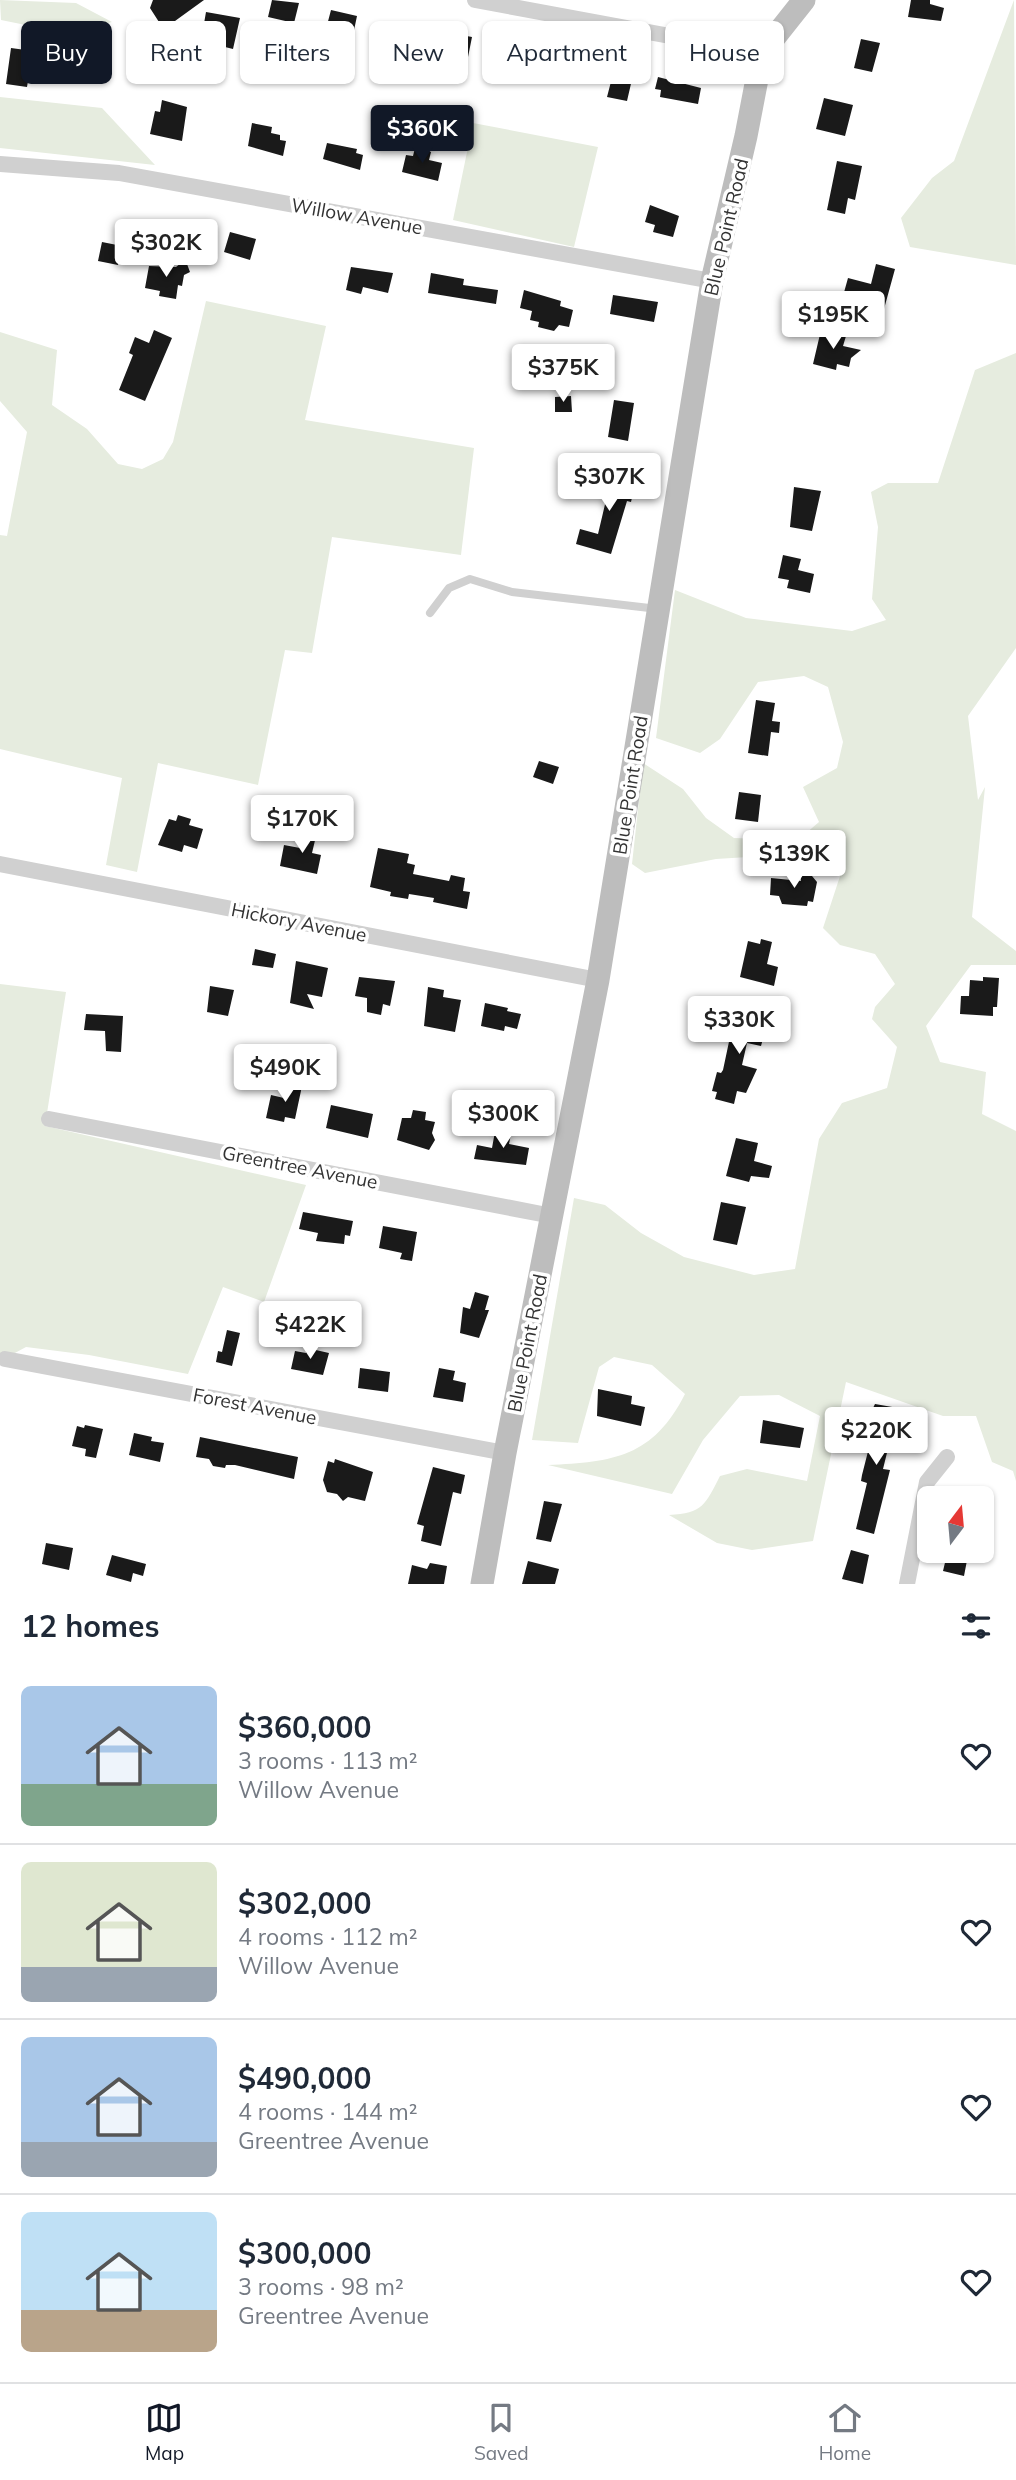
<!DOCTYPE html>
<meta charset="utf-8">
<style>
:root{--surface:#fff;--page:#f2f2f3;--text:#1f2937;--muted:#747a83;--line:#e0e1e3;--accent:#111827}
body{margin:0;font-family:Mulish,sans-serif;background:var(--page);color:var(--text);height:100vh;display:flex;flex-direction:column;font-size:26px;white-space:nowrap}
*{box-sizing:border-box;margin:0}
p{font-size:23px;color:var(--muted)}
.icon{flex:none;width:38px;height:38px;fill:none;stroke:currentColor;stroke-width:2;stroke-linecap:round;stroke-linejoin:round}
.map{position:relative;height:1584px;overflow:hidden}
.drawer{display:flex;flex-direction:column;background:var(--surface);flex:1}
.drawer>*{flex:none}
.hud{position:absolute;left:21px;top:21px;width:975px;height:63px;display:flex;gap:14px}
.needle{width:46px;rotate:16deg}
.buttons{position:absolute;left:917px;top:1486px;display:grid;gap:14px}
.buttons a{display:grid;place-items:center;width:77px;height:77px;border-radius:10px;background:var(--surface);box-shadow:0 2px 5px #0004;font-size:35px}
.price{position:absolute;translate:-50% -60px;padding:0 16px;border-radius:7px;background:#fff;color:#222;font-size:23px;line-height:46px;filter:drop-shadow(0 2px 4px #0008)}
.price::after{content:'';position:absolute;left:50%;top:42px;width:21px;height:16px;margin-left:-10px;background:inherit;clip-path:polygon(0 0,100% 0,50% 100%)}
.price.active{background:var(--accent);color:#fff}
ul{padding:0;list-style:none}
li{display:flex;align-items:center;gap:21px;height:175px;padding:0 21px}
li+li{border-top:2px solid var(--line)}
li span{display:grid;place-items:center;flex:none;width:196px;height:140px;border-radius:10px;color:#555}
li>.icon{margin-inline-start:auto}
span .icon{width:84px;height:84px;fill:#fffc;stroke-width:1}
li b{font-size:30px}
h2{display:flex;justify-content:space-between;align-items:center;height:84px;padding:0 21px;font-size:30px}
.pill{padding:0 24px;border-radius:10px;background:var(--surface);box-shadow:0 2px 5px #0004;font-size:24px;line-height:63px}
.pill.active{background:var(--accent);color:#fff}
.tab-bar{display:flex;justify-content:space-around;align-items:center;height:98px;border-top:2px solid var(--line);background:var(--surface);font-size:19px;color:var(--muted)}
.tab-bar a{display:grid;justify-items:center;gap:4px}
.tab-bar .active{color:var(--accent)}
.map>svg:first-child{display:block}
</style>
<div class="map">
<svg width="1016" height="1584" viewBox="0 0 1016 1584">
<rect width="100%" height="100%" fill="#fff"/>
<!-- green -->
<path fill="#e6ecdf" d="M0 0 76 3 112 22 70 34 1 20Z
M1014 0 1016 265 910 247 901 218 932 178 954 161Z
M0 97 102 108 155 165 0 148Z
M473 123 598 147 574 247 453 220Z
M206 301 326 326 305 420 474 448 461 555 332 537 312 653 285 650 258 785 158 763 137 872 106 865 122 778 0 749V535L7 536 27 432 0 401V332L57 350 52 405 87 429 118 464 142 469 163 459 173 442Z
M1016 353V648L968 716 978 800 985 787 972 917 1016 951V965H971L926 1026 940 1062 986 1072 982 1114 1016 1131V1481L1013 1471 992 1462 976 1416H943L846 1382 813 1541 752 1550 717 1543 669 1515C703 1513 705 1505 720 1476L747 1469 807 1481 820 1416 779 1395 740 1396 703 1440 672 1494 548 1465C614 1462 653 1457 685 1394L652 1365 614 1357 599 1367 578 1443 532 1440 574 1198 605 1205 641 1233 684 1257 754 1275 795 1269 819 1139 842 1103 887 1088 897 1047 872 1019 875 1007 895 984 875 954 840 945 823 928 842 870 825 852 716 859 645 873 632 864 643 763 683 789 706 818 734 838 798 840 819 822 803 787 837 768 843 742 828 687 804 676 758 682 720 739 700 753 656 738 675 590 746 618 852 631 886 620 872 599 878 527 871 492 888 483H938L975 370Z
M0 984 66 992 45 1126 306 1185 264 1302 223 1287 188 1374 89 1355 26 1347 0 1361Z"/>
<!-- building -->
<path fill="#1a1a1a" d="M153 0H204L175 21 178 25 166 33 150 8Z
M272 0 299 3 294 23 268 17Z
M911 0H930V4L944 8 941 21 908 17Z
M331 10 357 16 353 35 326 29Z
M206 12 240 18 233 49 201 41Z
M387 21 407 25 408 21 423 23 419 48 383 43Z
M445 32 472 37 468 57 454 54 451 67 438 64Z
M861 39 880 43 872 72 854 68Z
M506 43 533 48 529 68 513 64 511 76 500 74Z
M557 47 596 57 592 74 553 64Z
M11 48 33 51 27 87 6 84Z
M614 70 633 75 627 101 607 97Z
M658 77 701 88 698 104 660 97 661 90 655 89Z
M824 98 853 105 845 136 816 129Z
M162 100 187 107 182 141 150 134 155 111 160 112Z
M252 123 272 127 271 133 280 135V140L286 141 283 156 248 146Z
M327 143 357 149 356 153 363 155 360 170 323 159Z
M415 148 431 152 429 160 442 163 438 181 402 172 406 155 413 156Z
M837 161 862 166 855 200 848 198 845 214 827 210Z
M650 205 679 216 673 237 653 232 655 225 645 222Z
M230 232 256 239 250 260 224 252Z
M102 242 122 246 118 265 98 261Z
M181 263 187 264 190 272 184 275 182 286 178 285 176 299 159 296 160 291 145 288 149 266 176 267Z
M876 264 895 269 884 309 843 296 848 278 871 284Z
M351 267 393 273 388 293 363 287 361 294 346 290Z
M431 273 464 279 463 285 498 290 496 304 428 293Z
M524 290 561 301 560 306 573 310 569 327 559 325 554 331 538 327 539 322 530 320 532 311 520 308Z
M613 295 658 302 654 322 610 314Z
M154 330 172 338 145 401 119 390 133 355 129 353 135 337 149 343Z
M821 330 846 336 843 346 861 350 851 358 849 367 837 364 836 370 813 364Z
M571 396 572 412H555V397Z
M614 400 634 403 628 441 608 437Z
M612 473 634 478V489L631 502 627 501 611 554 576 544 580 529 598 534 607 496 594 493 597 480 609 483Z
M794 487 821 491 812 531 790 527Z
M783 555 801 559 798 570 814 574 810 593 787 588 789 580 778 578Z
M756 700 775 703 772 721 780 722 779 733 771 732 768 756 748 753Z
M539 761 559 767 553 784 533 777Z
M739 792 761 795 758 822 735 819Z
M178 815 191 819 189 825 203 829 197 849 184 845 182 852 158 845 169 819 176 821Z
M304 829 317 832 312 853 321 855 317 874 280 866 284 845 300 848Z
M378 848 409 854 407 863 415 865 413 874 449 881 451 875 465 878 463 891 470 892 467 909 433 902 434 898 409 894 408 899 390 896 391 892 370 887Z
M801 875 812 876 817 882 813 902 808 901 807 906 782 904 779 896 770 895 771 878 801 881Z
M761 939 772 942 767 964 778 967 774 986 740 977 748 941 760 944Z
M255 949 276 954 273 968 252 965Z
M296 961 328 968 322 997 307 994 314 1009 290 1003Z
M359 977 395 981 390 1006 383 1004 381 1015 367 1012V998L355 996Z
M983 977 999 978 997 1007H993V1016L960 1014 961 996H969L970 980 983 981Z
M210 986 234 990 228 1016 207 1012Z
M428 987 444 990 443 997 461 1000 455 1032 424 1026Z
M485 1003 508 1008 507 1011 521 1014 517 1029 505 1026 504 1031 481 1026Z
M737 1004 755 1008 752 1020 767 1024 761 1046 747 1043 742 1065 757 1069 746 1093 737 1091 734 1104 715 1099 717 1092 712 1091 717 1072 721 1073 723 1070Z
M86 1014 123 1016 121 1052 106 1051 105 1031 84 1030Z
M287 1083 302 1086 295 1119 285 1117 284 1122 266 1118 271 1095 284 1098Z
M331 1105 373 1114 368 1138 326 1128Z
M413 1110 426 1112 425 1120 435 1122 432 1133 435 1140 429 1150 397 1140 402 1118H411Z
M496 1126 512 1129 509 1144 529 1148 526 1165 474 1159 477 1145 492 1148Z
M736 1138 758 1143 754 1161 772 1166 769 1178 751 1176 749 1182 726 1176Z
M721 1202 746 1207 737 1245 713 1240Z
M303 1212 353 1221 350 1236 345 1235 344 1244 316 1241 318 1233 299 1229Z
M383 1226 417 1232 412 1261 400 1259 402 1253 379 1248Z
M475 1292 489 1296 485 1310H489L479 1338 460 1333 463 1307 470 1309Z
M227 1330 240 1333 232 1366 216 1362 218 1351 222 1352Z
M307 1348 329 1353 323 1375 291 1369 295 1351 306 1353Z
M360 1368 390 1372 388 1392 358 1388Z
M439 1368 455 1371 453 1380 466 1383 463 1402 433 1397Z
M598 1389 632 1396 631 1404 645 1407 641 1426 597 1416Z
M875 1404 898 1408 883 1469 890 1470 874 1534 856 1529 867 1483 861 1481 862 1475 875 1424 866 1422Z
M763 1420 804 1428 800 1448 760 1443Z
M85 1425 103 1429 96 1458 85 1456 86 1449 72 1446 77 1426 84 1428Z
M134 1433 152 1437 151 1441 164 1443 160 1462 129 1455Z
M200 1437 298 1457 294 1479 235 1465H226L225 1468 213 1466 209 1459 196 1457Z
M335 1459 373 1472 365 1501 348 1497 343 1501 337 1494 327 1492 323 1480 328 1461 334 1463Z
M433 1467 465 1475 461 1494 453 1492 441 1546 421 1541 424 1526 417 1524Z
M544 1501 562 1504 551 1542 536 1539Z
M46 1543 73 1548 69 1570 42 1564Z
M851 1550 869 1555 863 1584 842 1579Z
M948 1550H969L964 1576 943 1571Z
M112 1555 146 1564 143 1576 133 1573 131 1582 106 1575Z
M528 1561 559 1569 555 1584H522Z
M430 1563 447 1566 444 1584H408L412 1565 427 1569Z"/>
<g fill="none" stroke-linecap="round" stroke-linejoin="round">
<!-- lane -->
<path stroke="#d0d0d0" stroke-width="8" d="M430 613 449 588 470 579 512 592 658 609"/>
<!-- street -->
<path stroke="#d0d0d0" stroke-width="16" d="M475 0 762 53
M0 164 119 173 712 281
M0 864 598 980
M49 1119 552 1216
M5 1359 505 1453
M907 1584 927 1482 947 1457"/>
<!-- secondary -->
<path stroke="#bdbdbd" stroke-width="23" d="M482 1584 505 1453 598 980 712 281 746 136 762 53 804 0"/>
</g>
<g text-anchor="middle" stroke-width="7" stroke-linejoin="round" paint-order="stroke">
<!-- street labels -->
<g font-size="19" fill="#333" stroke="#fff">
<text transform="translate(357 216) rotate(10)" y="7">Willow Avenue</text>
<text transform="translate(726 227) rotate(-77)" y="7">Blue Point Road</text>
<text transform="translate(630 785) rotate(-81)" y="7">Blue Point Road</text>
<text transform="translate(299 922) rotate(11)" y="7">Hickory Avenue</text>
<text transform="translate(300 1167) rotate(11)" y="7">Greentree Avenue</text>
<text transform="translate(527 1343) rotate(-79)" y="7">Blue Point Road</text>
<text transform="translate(255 1406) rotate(11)" y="7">Forest Avenue</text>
</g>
</g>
</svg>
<div class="buttons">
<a><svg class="needle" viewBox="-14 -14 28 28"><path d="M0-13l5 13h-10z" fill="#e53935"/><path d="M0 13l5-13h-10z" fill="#747a83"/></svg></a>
</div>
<b class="price active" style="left:422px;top:165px">$360K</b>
<b class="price" style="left:166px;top:279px">$302K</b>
<b class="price" style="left:833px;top:351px">$195K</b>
<b class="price" style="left:563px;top:404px">$375K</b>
<b class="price" style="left:609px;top:513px">$307K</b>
<b class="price" style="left:302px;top:855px">$170K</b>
<b class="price" style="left:794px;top:890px">$139K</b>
<b class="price" style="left:739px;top:1056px">$330K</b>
<b class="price" style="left:285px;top:1104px">$490K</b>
<b class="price" style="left:503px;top:1150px">$300K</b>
<b class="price" style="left:310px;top:1361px">$422K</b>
<b class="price" style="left:876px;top:1467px">$220K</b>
<div class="hud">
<a class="pill active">Buy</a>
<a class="pill">Rent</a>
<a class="pill">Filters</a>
<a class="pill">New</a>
<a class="pill">Apartment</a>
<a class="pill">House</a>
</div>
</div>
<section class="drawer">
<h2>12 homes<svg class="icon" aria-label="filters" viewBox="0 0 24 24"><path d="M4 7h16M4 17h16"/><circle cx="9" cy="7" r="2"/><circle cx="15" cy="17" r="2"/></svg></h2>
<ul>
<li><span style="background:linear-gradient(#a9c7e8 70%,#7fa58c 0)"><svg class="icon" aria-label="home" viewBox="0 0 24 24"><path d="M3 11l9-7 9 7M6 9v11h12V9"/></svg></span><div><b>$360,000</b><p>3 rooms · 113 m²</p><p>Willow Avenue</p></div><svg class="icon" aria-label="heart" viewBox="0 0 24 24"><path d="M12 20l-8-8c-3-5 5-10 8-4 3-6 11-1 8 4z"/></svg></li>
<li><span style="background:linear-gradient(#dfe7d0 75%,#9aa5b1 0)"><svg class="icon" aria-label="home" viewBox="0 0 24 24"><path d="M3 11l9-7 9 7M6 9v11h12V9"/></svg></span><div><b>$302,000</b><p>4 rooms · 112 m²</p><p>Willow Avenue</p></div><svg class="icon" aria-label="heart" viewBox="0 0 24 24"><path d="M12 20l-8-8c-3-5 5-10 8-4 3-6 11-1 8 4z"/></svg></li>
<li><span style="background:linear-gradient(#a9c7e8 75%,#9aa5b1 0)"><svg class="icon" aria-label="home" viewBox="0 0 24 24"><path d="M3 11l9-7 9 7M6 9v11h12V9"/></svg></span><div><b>$490,000</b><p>4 rooms · 144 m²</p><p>Greentree Avenue</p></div><svg class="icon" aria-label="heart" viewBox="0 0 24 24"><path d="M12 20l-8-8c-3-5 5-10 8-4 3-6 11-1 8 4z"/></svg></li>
<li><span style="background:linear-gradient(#bfe0f5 70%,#b9a48a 0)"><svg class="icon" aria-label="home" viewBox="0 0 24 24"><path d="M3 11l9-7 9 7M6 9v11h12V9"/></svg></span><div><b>$300,000</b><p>3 rooms · 98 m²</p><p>Greentree Avenue</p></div><svg class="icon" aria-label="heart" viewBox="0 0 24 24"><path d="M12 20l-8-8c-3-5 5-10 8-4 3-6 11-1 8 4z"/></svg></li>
</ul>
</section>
<nav class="tab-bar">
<a class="active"><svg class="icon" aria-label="map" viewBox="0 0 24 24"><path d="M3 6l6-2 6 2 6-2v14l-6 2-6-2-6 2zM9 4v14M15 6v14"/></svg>Map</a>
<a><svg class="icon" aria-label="saved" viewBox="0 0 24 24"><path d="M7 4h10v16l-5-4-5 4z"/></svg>Saved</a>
<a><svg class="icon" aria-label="home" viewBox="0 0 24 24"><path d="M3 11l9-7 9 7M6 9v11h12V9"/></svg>Home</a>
</nav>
